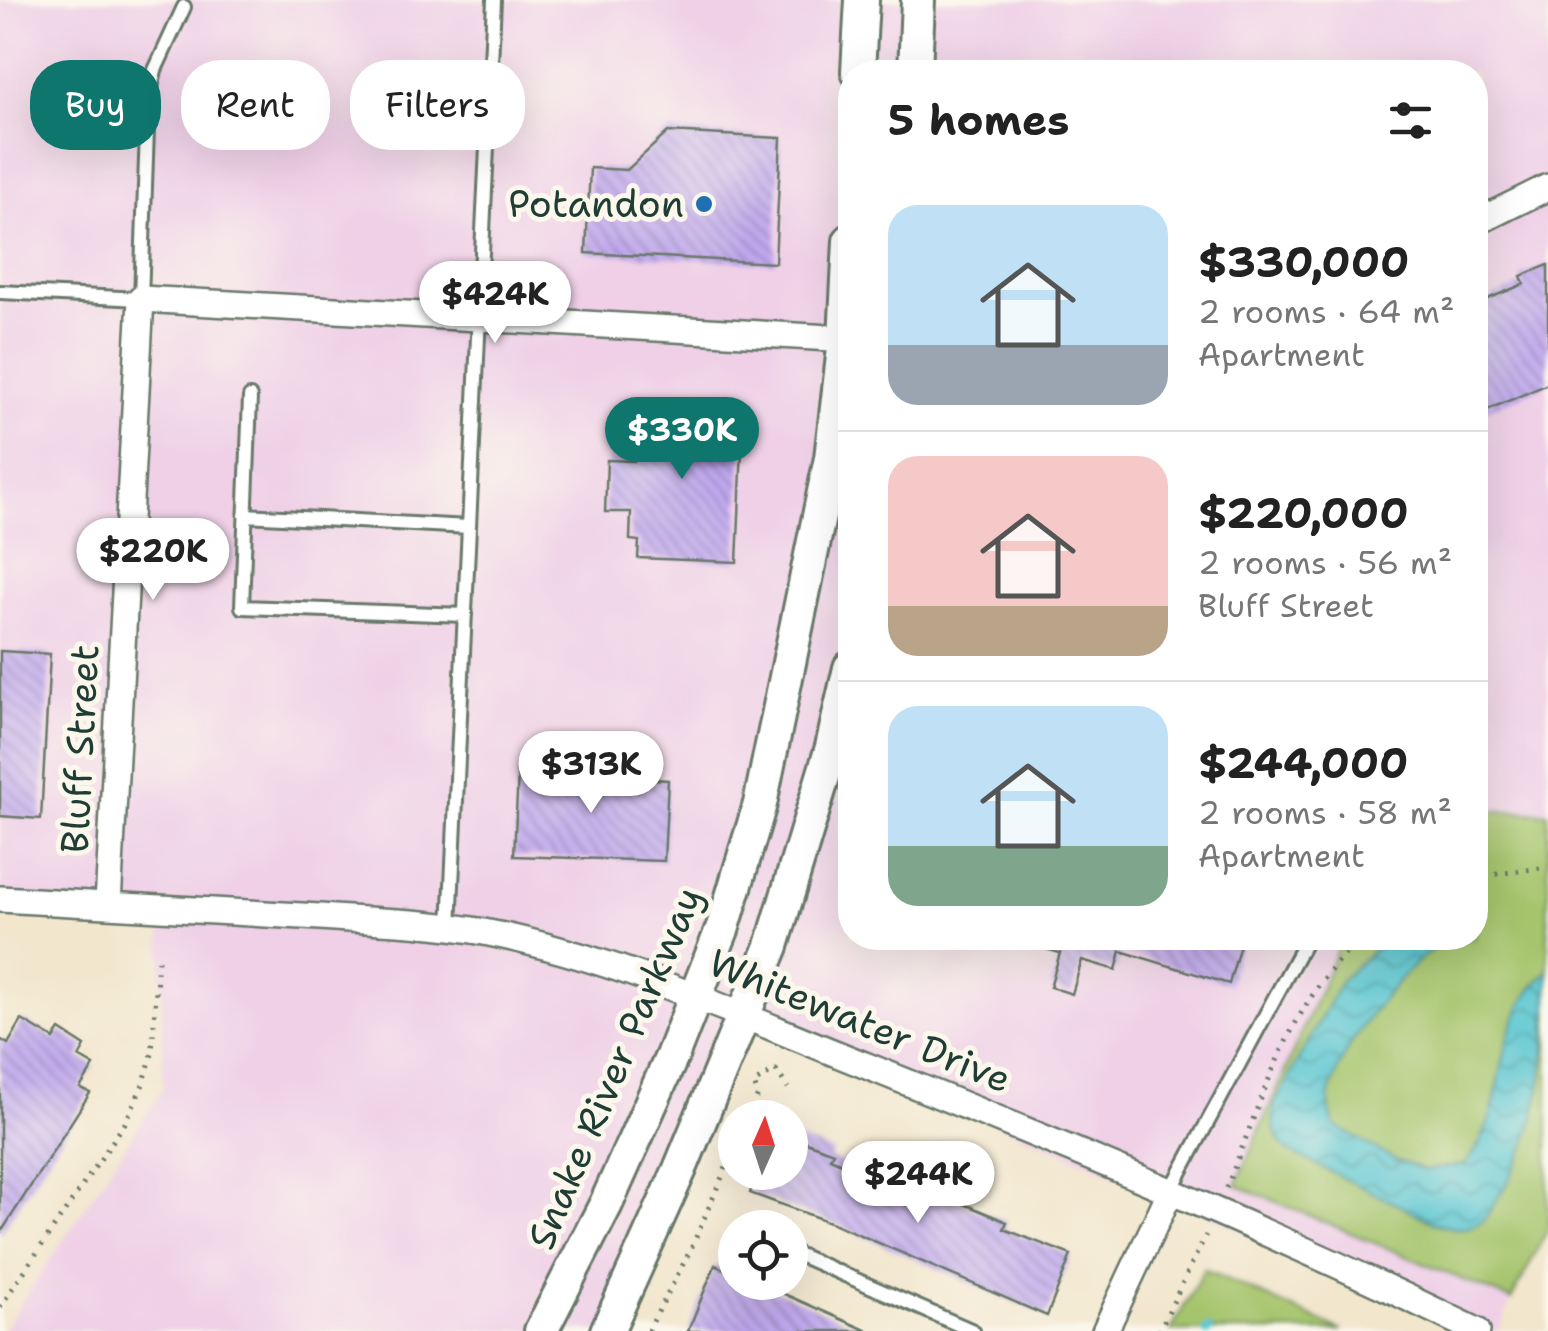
<!DOCTYPE html>
<meta charset="utf-8">
<style>
:root{--surface:#fff;--page:#f6f6f6;--text:#222;--muted:#767676;--line:#e0e0e0;--accent:#0f766e}
body{margin:0;font-family:"Shantell Sans",sans-serif;background:var(--page);color:var(--text);height:100vh;display:flex;flex-direction:column;font-size:38px;white-space:nowrap}
*{box-sizing:border-box;margin:0}
p{font-size:32px;color:var(--muted)}
.icon{flex:none;width:55px;height:55px;fill:none;stroke:currentColor;stroke-width:2;stroke-linecap:round;stroke-linejoin:round}
.map{position:relative;flex:1;overflow:hidden}
.panel{position:absolute;left:838px;top:60px;width:650px;height:890px;display:flex;flex-direction:column;background:var(--surface);border-radius:40px;box-shadow:0 10px 40px #0002}
.panel>*{flex:none}
.banner{position:absolute;left:30px;top:60px;width:658px;height:90px;display:flex;gap:20px}
.needle{width:65px;rotate:3deg}
.buttons{position:absolute;left:718px;top:1100px;display:grid;gap:20px}
.buttons a{display:grid;place-items:center;width:90px;height:90px;border-radius:50%;background:var(--surface);box-shadow:0 10px 40px #0002;font-size:50px}
.price{position:absolute;translate:-50% -85px;padding:0 22px;border-radius:35px;background:#fff;color:#222;font-size:32px;line-height:65px;filter:drop-shadow(0 2px 5px #0008)}
.price::after{content:'';position:absolute;left:50%;top:60px;width:30px;height:22px;margin-left:-15px;background:inherit;clip-path:polygon(0 0,100% 0,50% 100%)}
.price.current{background:var(--accent);color:#fff}
ul{padding:0;list-style:none}
li{display:flex;align-items:center;gap:30px;height:250px;padding:0 50px}
li+li{border-top:2px solid var(--line)}
li span{display:grid;place-items:center;flex:none;width:280px;height:200px;border-radius:30px;color:#555}
li>.icon{margin-inline-start:auto}
span .icon{width:120px;height:120px;fill:#fffc;stroke-width:1}
li b{font-size:42px}
h2{display:flex;justify-content:space-between;align-items:center;height:120px;padding:0 50px;font-size:42px}
.pill{padding:0 35px;border-radius:40px;background:var(--surface);box-shadow:0 10px 40px #0002;font-size:35px;line-height:90px}
.pill.current{background:var(--accent);color:#fff}
.map>svg:first-child{display:block}
</style>
<div class="map">
<svg width="1548" height="1331" viewBox="0 0 1548 1331">
<defs>
<pattern id="water-waves" width="16" height="10" patternUnits="userSpaceOnUse" patternTransform="scale(2.5)"><rect width="16" height="10" fill="#5ac6d1"/><path d="M0 5q4-4 8 0t8 0" fill="none" stroke="#4aa2aa"/></pattern>
<pattern id="building-back-hatch" width="6" height="6" patternUnits="userSpaceOnUse" patternTransform="scale(2.5)"><rect width="6" height="6" fill="#bfa7ed"/><path d="M-1 5l2 2M0 0l6 6M5-1l2 2" fill="none" stroke="#9b89c1"/></pattern>
</defs>
<rect width="100%" height="100%" fill="#fbf7ec"/>
<filter id="ink" filterUnits="userSpaceOnUse"><feTurbulence type="fractalNoise" baseFrequency=".01" numOctaves="2"/><feDisplacementMap in="SourceGraphic" scale="20" xChannelSelector="R" yChannelSelector="G"/><feConvolveMatrix kernelMatrix="1 2 1 2 8 2 1 2 1" color-interpolation-filters="sRGB"/></filter>
<filter id="wash" filterUnits="userSpaceOnUse"><feTurbulence type="fractalNoise" baseFrequency=".0048" numOctaves="4" result="noise"/><feDisplacementMap in="SourceGraphic" scale="40" xChannelSelector="R" yChannelSelector="G"/><feGaussianBlur stdDeviation="2.25" result="paint"/><feColorMatrix in="noise" values="0 0 0 0 0 0 0 0 0 0 0 0 0 0 0 0 0 1.4 0 .05"/><feComposite in="paint" operator="in"/></filter>
<g filter="url(#wash)">
<rect width="100%" height="100%" fill="#f2e6cd"/>
<!-- built -->
<path fill="#efd0e7" fill-rule="evenodd" d="M0 0H1548V1229L1511 1300 1499 1331H1475L743 1014 604 1331H3L163 1089 161 907 0 898ZM850 72H1475V938H850Z"/>
<!-- green -->
<path fill="#a5c46c" stroke="#628050" stroke-width="2.5" d="M1475 810 1548 813V1229L1511 1300 1236 1185 1342 938H1475Z
M1204 1269 1342 1331H1171Z"/>
<!-- water -->
<path fill="url(#water-waves)" stroke="#3c8282" stroke-width="2.5" d="M1387 938H1449C1407 960 1333 1052 1329 1101 1329 1109 1332 1118 1334 1125L1395 1160 1425 1170 1465 1165C1514 1107 1486 1026 1548 971 1548 1028 1545 1092 1525 1146 1515 1173 1498 1197 1484 1220 1467 1232 1455 1229 1437 1224L1288 1151C1274 1135 1271 1126 1274 1105L1342 979Z"/>
<g fill="none" stroke-linecap="round" stroke-linejoin="round">
<!-- stream -->
<path stroke="#5ac6d1" stroke-width="9" d="M1207 1331 1208 1329"/>
</g>
<g id="blocks">
<!-- building -->
<path fill="url(#building-back-hatch)" d="M668 132 781 138 775 263 586 253 590 168 627 170Z
M1548 265V384L1475 415V304L1524 284 1521 276Z
M636 400 737 405 736 424H743L737 562 638 558 639 541 630 540 631 512H605L607 460 634 461Z
M0 651 50 654 41 819 0 816Z
M570 766 616 768V777L668 780 664 861 514 856 518 772 570 774Z
M1029 938H1242L1229 984 1121 951 1116 970 1082 960 1072 994 1050 987 1060 953 1028 944Z
M22 1020 54 1039 60 1030 85 1046 79 1057 94 1066 80 1088 90 1093 0 1234V1039L8 1044Z
M790 1136 833 1152 830 1158 898 1186 901 1179 950 1198 1007 1222 1004 1229 1071 1255 1047 1316 835 1224 750 1193 757 1172H790Z
M715 1265 735 1274V1282H757L868 1331H688Z"/>
</g>
</g>
<g filter="url(#ink)">
<use href="#blocks" fill-opacity="0" stroke="#69786a" stroke-width="2.5"/>
<g fill="none" stroke-linecap="round" stroke-linejoin="round">
<!-- service casing -->
<g stroke="#69786a" stroke-width="18">
<path id="service" d="M0 292 141 299 148 102 155 70 184 7
M250 397 242 607 465 615
M245 515 469 527
M450 927 494 0
M1171 1190 1307 938
M790 1251 973 1331"/>
</g>
<!-- minor casing -->
<g stroke="#69786a" stroke-width="30">
<path id="minor" d="M1475 223 1548 187
M0 899C107 906 213 910 320 917 374 921 430 922 484 932 619 958 740 1016 867 1066 1073 1149 1277 1233 1477 1331
M108 904 141 299 850 339
M1105 1331 1171 1190"/>
</g>
<!-- tertiary casing -->
<g stroke="#69786a" stroke-width="38">
<path id="tertiary" d="M858 72 862 0
M915 72 918 0
M541 1331 606 1204 672 1056 723 927 760 804 831 458 845 339 850 241
M607 1331 680 1169 772 946 832 747 850 668"/>
</g>
<!-- path -->
<path stroke="#69786a" stroke-width="5" stroke-dasharray="2.5 8" stroke-linecap="butt" d="M1475 877 1548 867
M798 1011 806 992
M748 1118 758 1095 754 1083 776 1070 788 1088
M1226 1188C1262 1102 1289 999 1363 938
M0 1307 125 1123 144 1082 152 1054 158 959
M648 1331 690 1251 735 1147
M1159 1331 1206 1235"/>
<!-- service -->
<use href="#service" stroke="#fff" stroke-width="12"/>
<!-- minor -->
<use href="#minor" stroke="#fff" stroke-width="25"/>
<!-- tertiary -->
<use href="#tertiary" stroke="#fff" stroke-width="32"/>
</g>
</g>
<!-- markers -->
<circle fill="#1f6fb2" stroke="#fbf7ec" stroke-width="4" cx="704" cy="204" r="10"/>
<g text-anchor="middle" stroke-width="10" stroke-linejoin="round" paint-order="stroke">
<!-- poi labels -->
<g font-size="38" fill="#1f3d34" stroke="#fbf7ec" text-anchor="end">
<text x="684" y="217">Potandon</text>
</g>
<!-- street labels -->
<g font-size="38" fill="#1f3d34" stroke="#fbf7ec">
<text transform="translate(80 749) rotate(-87)" y="13">Bluff Street</text>
<text transform="translate(860 1021) rotate(22)" y="13">Whitewater Drive</text>
<text transform="translate(615 1068) rotate(-67)" y="13">Snake River Parkway</text>
</g>
</g>
</svg>
<div class="buttons">
<a><svg class="needle" viewBox="-14 -14 28 28"><path d="M0-13l5 13h-10z" fill="#e53935"/><path d="M0 13l5-13h-10z" fill="#767676"/></svg></a>
<a><svg class="icon" aria-label="locate" viewBox="0 0 24 24"><circle cx="12" cy="12" r="6"/><path d="M12 2v4M12 18v4M2 12h4M18 12h4"/></svg></a>
</div>
<b class="price" style="left:495px;top:346px">$424K</b>
<b class="price current" style="left:682px;top:482px">$330K</b>
<b class="price" style="left:153px;top:603px">$220K</b>
<b class="price" style="left:591px;top:816px">$313K</b>
<b class="price" style="left:918px;top:1226px">$244K</b>
<div class="banner">
<a class="pill current">Buy</a>
<a class="pill">Rent</a>
<a class="pill">Filters</a>
</div>
<section class="panel">
<h2>5 homes<svg class="icon" aria-label="filters" viewBox="0 0 24 24"><path d="M4 7h16M4 17h16"/><circle cx="9" cy="7" r="2"/><circle cx="15" cy="17" r="2"/></svg></h2>
<ul>
<li><span style="background:linear-gradient(#bfe0f5 70%,#9aa5b1 0)"><svg class="icon" aria-label="home" viewBox="0 0 24 24"><path d="M3 11l9-7 9 7M6 9v11h12V9"/></svg></span><div><b>$330,000</b><p>2 rooms · 64 m²</p><p>Apartment</p></div></li>
<li><span style="background:linear-gradient(#f6c9c9 75%,#b9a48a 0)"><svg class="icon" aria-label="home" viewBox="0 0 24 24"><path d="M3 11l9-7 9 7M6 9v11h12V9"/></svg></span><div><b>$220,000</b><p>2 rooms · 56 m²</p><p>Bluff Street</p></div></li>
<li><span style="background:linear-gradient(#bfe0f5 70%,#7fa58c 0)"><svg class="icon" aria-label="home" viewBox="0 0 24 24"><path d="M3 11l9-7 9 7M6 9v11h12V9"/></svg></span><div><b>$244,000</b><p>2 rooms · 58 m²</p><p>Apartment</p></div></li>
</ul>
</section>
</div>
